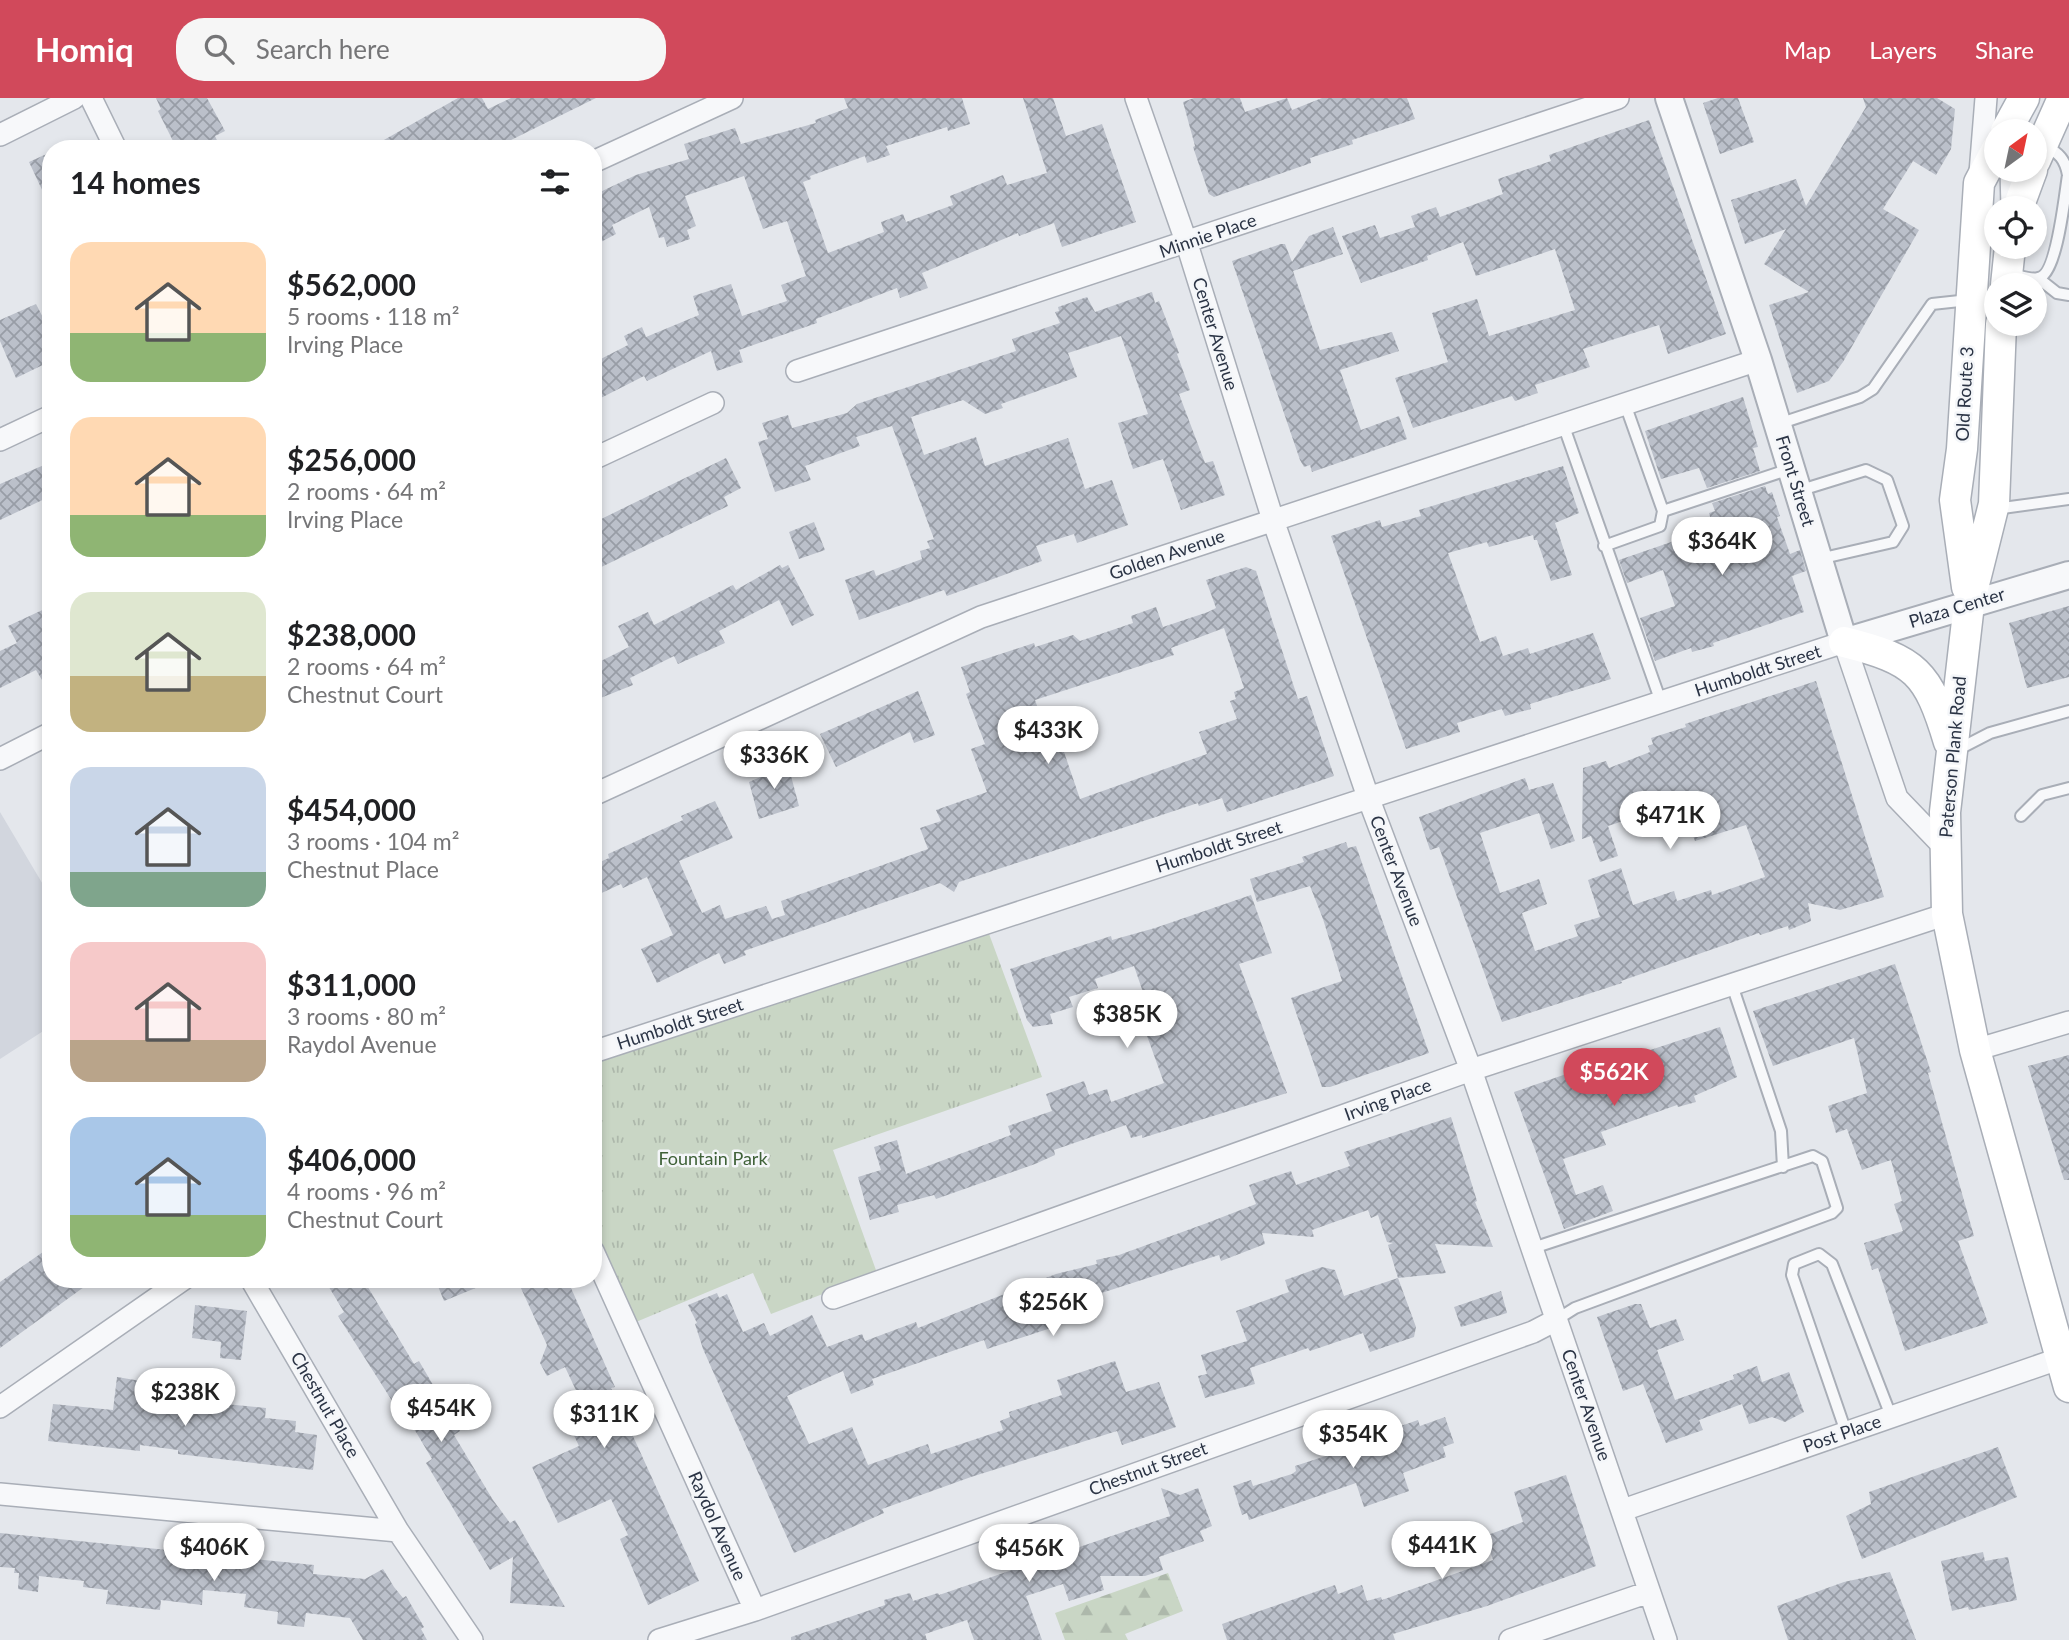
<!DOCTYPE html>
<meta charset="utf-8">
<style>
:root{--surface:#fff;--page:#f6f6f6;--text:#202124;--muted:#757577;--accent:#d1495b}
body{margin:0;font-family:Lato,sans-serif;background:var(--page);color:var(--text);height:100vh;display:flex;flex-direction:column;font-size:26px;white-space:nowrap}
*{box-sizing:border-box;margin:0}
p{font-size:23px;color:var(--muted)}
.icon{flex:none;width:38px;height:38px;fill:none;stroke:currentColor;stroke-width:2;stroke-linecap:round;stroke-linejoin:round}
.map{position:relative;flex:1;overflow:hidden}
.drawer{position:absolute;left:42px;top:42px;width:560px;height:1148px;display:flex;flex-direction:column;background:var(--surface);border-radius:28px;box-shadow:0 4px 10px #0003}
.drawer>*{flex:none}
.needle{width:46px;rotate:33deg}
.tools{position:absolute;left:1984px;top:21px;display:grid;gap:14px}
.tools a{display:grid;place-items:center;width:63px;height:63px;border-radius:50%;background:var(--surface);box-shadow:0 4px 10px #0003;font-size:35px}
.price{position:absolute;translate:-50% -60px;padding:0 16px;border-radius:24px;background:#fff;color:#222;font-size:23px;line-height:46px;filter:drop-shadow(0 2px 4px #0008)}
.price::after{content:'';position:absolute;left:50%;top:42px;width:21px;height:16px;margin-left:-10px;background:inherit;clip-path:polygon(0 0,100% 0,50% 100%)}
.price.on{background:var(--accent);color:#fff}
ul{padding:0;list-style:none}
li{display:flex;align-items:center;gap:21px;height:175px;padding:0 28px}
li span{display:grid;place-items:center;flex:none;width:196px;height:140px;border-radius:21px;color:#555}
li>.icon{margin-inline-start:auto}
span .icon{width:84px;height:84px;fill:#fffc;stroke-width:1}
li b{font-size:30px}
h2{display:flex;justify-content:space-between;align-items:center;height:84px;padding:0 28px;font-size:30px}
header{display:flex;align-items:center;gap:42px;box-sizing:border-box;height:98px;padding:0 35px;background:var(--accent);color:#fff}
header strong{font-size:33px}
nav{display:flex;gap:38px;margin-inline-start:auto;font-size:24px}
.search{width:490px;height:63px;background:var(--page);display:flex;align-items:center;gap:18px;box-sizing:border-box;padding:0 24px;border-radius:28px;color:var(--muted);font-size:26px}
.map>svg:first-child{display:block}
</style>
<header>
<strong>Homiq</strong>
<div class="search"><svg class="icon" aria-label="search" viewBox="0 0 24 24"><circle cx="10" cy="10" r="6"/><path d="M15 15l6 6"/></svg>Search here</div>
<nav><a>Map</a><a>Layers</a><a>Share</a></nav>
</header>
<div class="map">
<svg width="2069" height="1542" viewBox="0 0 2069 1542">
<defs>
<pattern id="grass-tufts" width="24" height="20" patternUnits="userSpaceOnUse" patternTransform="scale(1.75)"><rect width="24" height="20" fill="#c9d6c5"/><path d="M3 7l-1-3M5 7V3M7 7l1-3M15 17l-1-3M17 17v-4M19 17l1-3" fill="none" stroke="#adb8ab"/></pattern>
<pattern id="forest-firs" width="22" height="20" patternUnits="userSpaceOnUse" patternTransform="scale(1.75)"><rect width="22" height="20" fill="#c9d6c5"/><path d="M5 1l3.5 6h-7zM16 11l3.5 6h-7z" fill="#adb8ab"/></pattern>
<pattern id="building-cross-hatch" width="8" height="8" patternUnits="userSpaceOnUse" patternTransform="scale(1.75)"><rect width="8" height="8" fill="#bbc0ca"/><path d="M0 0l8 8M0 8l8-8" fill="none" stroke="#989da6"/></pattern>
</defs>
<rect width="100%" height="100%" fill="#e4e7ec"/>
<!-- built -->
<path fill="#d2d6de" d="M0 714 51 800V928L0 961Z"/>
<!-- grass -->
<path fill="url(#grass-tufts)" d="M985 825 1042 979 833 1052 877 1175 771 1216 753 1175 636 1224 593 1129V960Z"/>
<!-- forest -->
<path fill="url(#forest-firs)" d="M1168 1475 1183 1513 1125 1536 1128 1542H1065L1055 1515Z"/>
<!-- building -->
<path fill="url(#building-cross-hatch)" fill-rule="evenodd" d="M156 0H207L225 33 215 38 221 51H177L158 13 161 11Z
M458 0H482L488 11 511 0H596L493 51H368Z
M844 0H962L970 26 948 33 947 29 886 48 890 57 867 65 865 58 810 78 811 81 803 84 828 155 884 134 881 124 903 116 906 124 953 107 950 98 1003 77 1007 87 1047 75 1023 0H1053L1066 38 1102 26 1136 124 1062 149 1054 125 1019 138 1018 135 922 175 928 190 900 200 897 190 816 221 817 225 739 252 743 264 717 273 711 253 647 283 644 278 593 304V265L628 247 624 238 642 229 646 239 699 217 693 198 731 186 742 218 787 203 781 187 806 178 787 123 763 131 744 78 685 98 696 128 687 132 690 141 667 149 664 139 659 140 649 109 612 127 616 136 599 145 593 136V86L598 95 636 77 689 61 684 46 735 30 741 46 816 25 815 22 848 10Z
M1194 0H1240L1245 14 1287 0 1292 12 1322 0H1407L1415 21 1352 42 1353 46 1310 60 1311 65 1214 99 1209 96 1193 49 1195 48 1183 4Z
M1718 0H1738L1754 44 1720 56 1703 5Z
M1863 0H1937L1955 11 1951 51 1936 77 1913 63 1883 111 1919 132 1843 264 1829 283 1797 295 1769 207 1809 194 1764 166 1786 131 1745 146 1731 102 1796 81 1806 108 1866 9Z
M1649 22 1726 236 1668 256 1659 227 1583 251 1590 269 1535 287 1538 295 1515 303 1512 298 1413 330 1395 280 1448 264 1432 215 1477 201 1489 238 1575 212 1555 151 1476 178 1463 144 1427 158 1428 162 1361 185 1342 138 1375 127 1380 140 1415 129 1411 118 1436 109 1440 119 1503 96 1498 81 1551 63 1549 57Z
M51 54V111L29 64Z
M1333 129 1343 156 1293 173 1320 252 1392 234 1399 253 1340 272 1361 332 1399 318 1407 341 1312 374 1310 367 1304 369 1300 362 1232 163 1281 146H1285L1292 164 1309 138Z
M1152 194 1155 205 1159 203 1179 255 1177 256 1190 292 1179 296 1205 365 1213 363 1225 397 1181 412 1163 361 1133 371 1118 325 1148 316 1121 238 1068 255 1077 279 1001 306 1003 310 985 316 963 302 911 319 924 357 976 339 985 368 1068 340 1085 391 1112 382 1128 427 1077 445 1074 436 1036 448 1042 463 947 498 944 492 859 522 845 482 874 472 876 478 922 461 920 453 930 450 927 443 934 441 892 328 856 339 860 348 805 368 811 382 775 394 758 344 768 341 762 325 788 317 792 330 847 315 857 306 1016 253 1012 241 1060 225 1055 214 1059 213 1058 209 1087 199 1095 214Z
M36 206 51 235V263L16 280 0 243V222Z
M1743 299 1758 349 1753 350 1760 373 1707 390 1699 370 1661 381 1645 333Z
M726 360 741 390 724 399 728 408 593 473V425Z
M51 364V398L0 422V386Z
M1563 368 1579 415 1555 425 1572 477 1551 483 1537 442H1534L1533 437 1489 449 1487 444 1448 455 1480 544 1496 538 1503 558 1528 550 1530 556 1593 535 1611 581 1530 606 1531 611 1505 618 1502 611 1457 625 1460 634 1406 651 1331 438 1380 422 1382 429 1421 418 1419 412Z
M1765 388 1768 396 1772 394 1780 418 1777 419 1790 456 1800 452 1806 473 1792 478 1804 514 1713 545 1714 548 1692 554 1691 550 1655 563 1640 520 1675 508 1663 472 1627 485 1619 462 1706 432 1703 425 1711 422 1709 415 1715 413 1712 405Z
M814 424 825 452 799 461 789 434Z
M780 467 782 470 788 467 814 517 792 528 779 502 719 533 725 545 678 566 674 558 630 580 633 587 593 603V567L629 549 618 528 648 514 654 527 733 487 736 492Z
M1246 469 1256 473 1298 601 1307 598 1334 678 1227 714 1222 700 1199 708 1198 705 959 784 954 794 940 785 744 853 746 857 724 866 719 855 657 885 641 851 673 837 647 779 623 790 621 786 593 799V767L609 760 608 756 683 722 681 718 715 703 733 740 679 763 702 815 720 807 725 821 766 808 772 821 785 817 781 803 928 751 920 730 941 723 936 712 987 694 971 651 985 646 966 596 970 594 961 569 1034 545 1035 549 1073 537 1080 543 1133 525 1131 518 1156 509 1163 529 1208 514 1216 510 1206 482ZM1224 530 1244 590 1234 594 1236 601 1230 603 1237 621 1199 634 1207 656 1080 701 1063 651 1053 654 1035 602 1174 557 1171 550Z
M51 508V597L36 572 0 590V553L17 545 8 528Z
M2069 508V579L2027 590 2009 525Z
M1816 583 1884 799 1840 812 1808 805 1811 823 1789 832 1788 828 1760 837 1759 835 1621 883 1622 885 1502 924 1439 749 1430 752 1419 719 1525 680 1529 692 1553 685 1575 743 1551 751 1539 715 1480 735 1500 795 1539 781 1547 806 1522 815 1535 853 1578 838 1574 827 1600 819 1588 782 1621 770 1633 807 1674 793 1677 803 1711 792 1712 797 1765 779 1746 727 1695 743 1681 704 1608 728 1618 758 1600 764 1591 738 1582 741 1583 670 1606 663 1609 670 1650 654 1648 648 1653 646 1651 640 1686 629 1685 626Z
M918 593 935 637 914 645 910 634 836 669 820 636Z
M787 663 799 708 759 721 749 684 765 677 763 670Z
M1346 744 1348 750 1356 748 1429 955 1330 989H1322L1291 900 1342 883 1323 821 1310 788 1257 804 1250 781 1304 764 1302 759Z
M1251 797 1272 855 1239 866 1287 995 1142 1040V1037L1131 1040 1126 1027 1054 1052 1055 1057 1035 1066 936 1101 934 1097 897 1107 899 1114 870 1122 858 1079 881 1072 874 1049 897 1042 906 1076 1011 1037 1008 1028 1052 1013 1046 996 1084 983 1089 997 1107 991 1111 1004 1164 985 1146 935 1156 932 1134 868 1095 881 1098 890 1069 899 1073 909 1050 916 1053 926 1033 929 1027 922 1010 871 1111 838 1112 842 1155 830Z
M1895 866 1931 974 1928 975 1974 1138 1958 1143 1988 1225 1905 1253 1878 1170 1872 1172 1864 1145 1903 1133 1894 1106 1902 1103 1891 1062 1862 1072 1847 1031 1836 1035 1828 1008 1867 995 1854 940 1773 968 1753 913Z
M1720 929 1737 979 1694 998 1696 1004 1678 1009 1677 1007 1601 1034 1606 1047 1563 1061 1576 1097 1603 1087 1613 1113 1564 1131 1514 994 1616 959 1617 963Z
M2069 957V1082H2064L2028 968Z
M1451 1019 1477 1103 1475 1104 1493 1149 1435 1146 1446 1175 1398 1180 1388 1147 1393 1145 1387 1144 1378 1117 1371 1120 1368 1112 1312 1132 1314 1139 1262 1135 1265 1146 1221 1163 1219 1157 1083 1201 1086 1209 1048 1222 1051 1230 987 1251 984 1242 872 1281 874 1287 851 1296 843 1273 787 1298 809 1346 852 1329 868 1367 928 1346 931 1356 1003 1332 1000 1323 1010 1319 1009 1314 1062 1297 1057 1282 1115 1263 1126 1294 1159 1284 1176 1329 1122 1347 1117 1333 971 1379 882 1411 884 1415 794 1455 703 1251 695 1226 697 1225 688 1207 717 1195 719 1200 727 1196 743 1234 764 1225 770 1238 812 1217 827 1249 862 1236 865 1243 916 1224 918 1230 1056 1176 1097 1166 1096 1162 1119 1157 1207 1125 1256 1106 1249 1087 1291 1073 1296 1087 1350 1068 1344 1054Z
M43 1154 51 1165V1181H95L0 1250V1184Z
M1322 1169 1335 1172 1344 1198 1398 1180 1416 1229 1414 1239 1370 1254 1363 1235 1310 1253 1308 1250 1250 1270 1255 1286 1205 1300 1198 1278 1207 1276 1201 1257 1247 1243 1236 1213 1289 1194 1285 1182Z
M324 1181H363L414 1266 419 1263 460 1333 454 1337 493 1402 510 1425 515 1422 565 1509 510 1505 513 1459 490 1472 426 1365 432 1361 400 1307 396 1309 338 1218 344 1214Z
M435 1181H495V1182L444 1203Z
M535 1181H567L615 1289 611 1290 699 1483 648 1507 620 1441 628 1437 611 1401 558 1425 532 1369 579 1348 570 1329 589 1320 565 1269 547 1278 540 1265 547 1247 520 1188Z
M1501 1193 1507 1215 1461 1229 1454 1209Z
M1635 1206H1641L1650 1230 1676 1221 1684 1242 1657 1252 1675 1302 1734 1281 1733 1277 1757 1268 1762 1284 1789 1274 1804 1314 1785 1324 1772 1319 1749 1326 1742 1306 1699 1322 1703 1332 1666 1345 1643 1286 1623 1293 1597 1219Z
M195 1207 247 1213 241 1262 220 1260 221 1244 192 1240Z
M117 1279 147 1284 146 1297 195 1304 196 1293 216 1295 215 1305 266 1310 265 1320 296 1323 295 1334 317 1337 313 1372 178 1356V1352L140 1347V1353L48 1343 53 1306 113 1312Z
M1445 1319 1454 1345 1443 1349 1446 1359 1403 1375 1409 1393 1364 1409 1356 1385 1249 1422 1247 1415 1242 1417 1233 1388 1251 1382 1253 1388 1292 1376 1296 1373 1295 1368 1397 1335 1395 1330 1418 1322 1420 1328Z
M1998 1349 2017 1399 1862 1461 1846 1418 1871 1406 1869 1394Z
M1566 1377 1596 1468 1487 1508 1393 1536 1395 1542H1227L1222 1526 1335 1487 1338 1496 1362 1487 1367 1503 1381 1499 1382 1502 1493 1462 1485 1438 1523 1424 1514 1394Z
M1161 1390 1180 1397 1198 1390 1212 1428 1200 1433 1204 1443 1159 1459 1163 1472 1145 1478H1100L1104 1492 1069 1503 1063 1486 1026 1498 1042 1542H974L967 1522 925 1536 927 1542H791V1539L885 1507 884 1502 910 1495 913 1503 938 1495 939 1497 1170 1418Z
M0 1435 314 1467 313 1476 365 1481 383 1471 394 1489 403 1500 406 1498 424 1529 421 1531 427 1542H363L350 1520 306 1515 304 1529 277 1526 278 1514 244 1509 246 1496 203 1492 202 1507 161 1502 160 1512 106 1506 108 1492 83 1489 84 1483 39 1478 38 1494 18 1491 19 1475H14L15 1470 0 1469Z
M1983 1454 1985 1463 2008 1459 2017 1502 1969 1512 1968 1509 1952 1513 1941 1463Z
M1890 1474 1916 1542H1788L1777 1508 1844 1484Z"/>
<g fill="none" stroke-linecap="round" stroke-linejoin="round">
<!-- service casing -->
<g stroke="#a9aeb7" stroke-width="14">
<path id="service" d="M2010 176C2018 177 2030 182 2038 180 2057 178 2065 95 2068 77 2065 61 2059 55 2045 48
M2038 180 2057 195 2069 197
M1563 326 1661 604
M1778 326 1860 299 1873 291 1932 206 1969 202
M1798 393 1866 372 1887 382 1903 428 1893 444 1819 461
M1995 411 2069 401
M1663 413 1790 371
M1604 448 1660 428 1663 413 1625 306
M1957 652 1990 635 2069 613
M2021 718 2042 697 2069 690
M1732 887 1781 1033 1783 1069
M1533 1150 1813 1058 1822 1063 1837 1110 1832 1115 1575 1210 1556 1222
M1846 1334 1792 1177 1794 1166 1819 1156 1832 1166 1891 1318"/>
</g>
<!-- minor casing -->
<g stroke="#a9aeb7" stroke-width="24">
<path id="minor" d="M91 0 116 51
M1136 0 1187 146 1273 422 1368 699 1471 972 1666 1542
M0 37 74 0
M593 64 732 0
M2011 72 2012 110
M1980 75 1986 0
M797 273 1618 0
M0 342 51 318
M593 361 713 305
M0 661 51 635
M593 697 981 519 1758 262
M1975 952 2069 924
M593 954 1844 544 1897 700 1945 750
M593 1153 755 1512
M251 1181 398 1433
M833 1200 1471 972 1947 816
M0 1309 184 1181
M0 1396 398 1433 472 1542
M1623 1412 2061 1260
M659 1542 755 1512 1533 1234 1556 1222
M1510 1542 1649 1494"/>
</g>
<!-- tertiary casing -->
<g stroke="#a9aeb7" stroke-width="30">
<path id="tertiary" d="M1669 0 1758 262 1844 544 2069 477"/>
</g>
<!-- secondary casing -->
<g stroke="#a9aeb7" stroke-width="33">
<path id="secondary" d="M2006 33 2024 0
M2035 63 2063 0
M2018 110 2032 72
M2006 187 2010 149
M2001 226 1994 406 1969 506 1945 714 1947 816 1975 952 2069 1289
M1967 489 1955 402 1962 351 1979 85 1997 51
M1844 544C1916 562 1928 574 1949 644"/>
</g>
<!-- service -->
<use href="#service" stroke="#f7f8fa" stroke-width="10"/>
<!-- minor -->
<use href="#minor" stroke="#f7f8fa" stroke-width="21"/>
<!-- tertiary -->
<use href="#tertiary" stroke="#f7f8fa" stroke-width="26"/>
<!-- secondary -->
<use href="#secondary" stroke="#fff" stroke-width="30"/>
</g>
<g text-anchor="middle" stroke-width="5" stroke-linejoin="round" paint-order="stroke">
<!-- street labels -->
<g font-size="18" fill="#2b3445" stroke="#f4f6f9">
<text transform="translate(1208 138) rotate(-19)" y="6">Minnie Place</text>
<text transform="translate(1215 236) rotate(73)" y="6">Center Avenue</text>
<text transform="translate(1965 296) rotate(-87)" y="6">Old Route 3</text>
<text transform="translate(1795 383) rotate(73)" y="6">Front Street</text>
<text transform="translate(1167 457) rotate(-19)" y="6">Golden Avenue</text>
<text transform="translate(1957 510) rotate(-17)" y="6">Plaza Center</text>
<text transform="translate(1758 573) rotate(-18)" y="6">Humboldt Street</text>
<text transform="translate(1953 659) rotate(-85)" y="6">Paterson Plank Road</text>
<text transform="translate(1219 749) rotate(-18)" y="6">Humboldt Street</text>
<text transform="translate(1396 773) rotate(69)" y="6">Center Avenue</text>
<text transform="translate(680 926) rotate(-18)" y="6">Humboldt Street</text>
<text transform="translate(1388 1002) rotate(-20)" y="6">Irving Place</text>
<text transform="translate(325 1307) rotate(60)" y="6">Chestnut Place</text>
<text transform="translate(1586 1307) rotate(71)" y="6">Center Avenue</text>
<text transform="translate(1842 1336) rotate(-19)" y="6">Post Place</text>
<text transform="translate(1148 1371) rotate(-20)" y="6">Chestnut Street</text>
<text transform="translate(717 1428) rotate(66)" y="6">Raydol Avenue</text>
</g>
<!-- park labels -->
<g font-size="18" fill="#3f6138" stroke="#f4f6f9">
<text x="713" y="1067">Fountain Park</text>
</g>
</g>
</svg>
<div class="tools">
<a><svg class="needle" viewBox="-14 -14 28 28"><path d="M0-13l5 13h-10z" fill="#e53935"/><path d="M0 13l5-13h-10z" fill="#757577"/></svg></a>
<a><svg class="icon" aria-label="locate" viewBox="0 0 24 24"><circle cx="12" cy="12" r="6"/><path d="M12 2v4M12 18v4M2 12h4M18 12h4"/></svg></a>
<a><svg class="icon" aria-label="layers" viewBox="0 0 24 24"><path d="M12 4l9 5-9 5-9-5zM3 14l9 5 9-5"/></svg></a>
</div>
<b class="price" style="left:1722px;top:479px">$364K</b>
<b class="price" style="left:1048px;top:668px">$433K</b>
<b class="price" style="left:774px;top:693px">$336K</b>
<b class="price" style="left:1670px;top:753px">$471K</b>
<b class="price" style="left:1127px;top:952px">$385K</b>
<b class="price on" style="left:1614px;top:1010px">$562K</b>
<b class="price" style="left:1053px;top:1240px">$256K</b>
<b class="price" style="left:185px;top:1330px">$238K</b>
<b class="price" style="left:441px;top:1346px">$454K</b>
<b class="price" style="left:604px;top:1352px">$311K</b>
<b class="price" style="left:1353px;top:1372px">$354K</b>
<b class="price" style="left:1442px;top:1483px">$441K</b>
<b class="price" style="left:214px;top:1485px">$406K</b>
<b class="price" style="left:1029px;top:1486px">$456K</b>
<section class="drawer">
<h2>14 homes<svg class="icon" aria-label="filters" viewBox="0 0 24 24"><path d="M4 7h16M4 17h16"/><circle cx="9" cy="7" r="2"/><circle cx="15" cy="17" r="2"/></svg></h2>
<ul>
<li><span style="background:linear-gradient(#ffd9b3 65%,#8fb573 0)"><svg class="icon" aria-label="home" viewBox="0 0 24 24"><path d="M3 11l9-7 9 7M6 9v11h12V9"/></svg></span><div><b>$562,000</b><p>5 rooms · 118 m²</p><p>Irving Place</p></div></li>
<li><span style="background:linear-gradient(#ffd9b3 70%,#8fb573 0)"><svg class="icon" aria-label="home" viewBox="0 0 24 24"><path d="M3 11l9-7 9 7M6 9v11h12V9"/></svg></span><div><b>$256,000</b><p>2 rooms · 64 m²</p><p>Irving Place</p></div></li>
<li><span style="background:linear-gradient(#dfe7d0 60%,#c2b280 0)"><svg class="icon" aria-label="home" viewBox="0 0 24 24"><path d="M3 11l9-7 9 7M6 9v11h12V9"/></svg></span><div><b>$238,000</b><p>2 rooms · 64 m²</p><p>Chestnut Court</p></div></li>
<li><span style="background:linear-gradient(#c9d6e8 75%,#7fa58c 0)"><svg class="icon" aria-label="home" viewBox="0 0 24 24"><path d="M3 11l9-7 9 7M6 9v11h12V9"/></svg></span><div><b>$454,000</b><p>3 rooms · 104 m²</p><p>Chestnut Place</p></div></li>
<li><span style="background:linear-gradient(#f6c9c9 70%,#b9a48a 0)"><svg class="icon" aria-label="home" viewBox="0 0 24 24"><path d="M3 11l9-7 9 7M6 9v11h12V9"/></svg></span><div><b>$311,000</b><p>3 rooms · 80 m²</p><p>Raydol Avenue</p></div></li>
<li><span style="background:linear-gradient(#a9c7e8 70%,#8fb573 0)"><svg class="icon" aria-label="home" viewBox="0 0 24 24"><path d="M3 11l9-7 9 7M6 9v11h12V9"/></svg></span><div><b>$406,000</b><p>4 rooms · 96 m²</p><p>Chestnut Court</p></div></li>
</ul>
</section>
</div>
